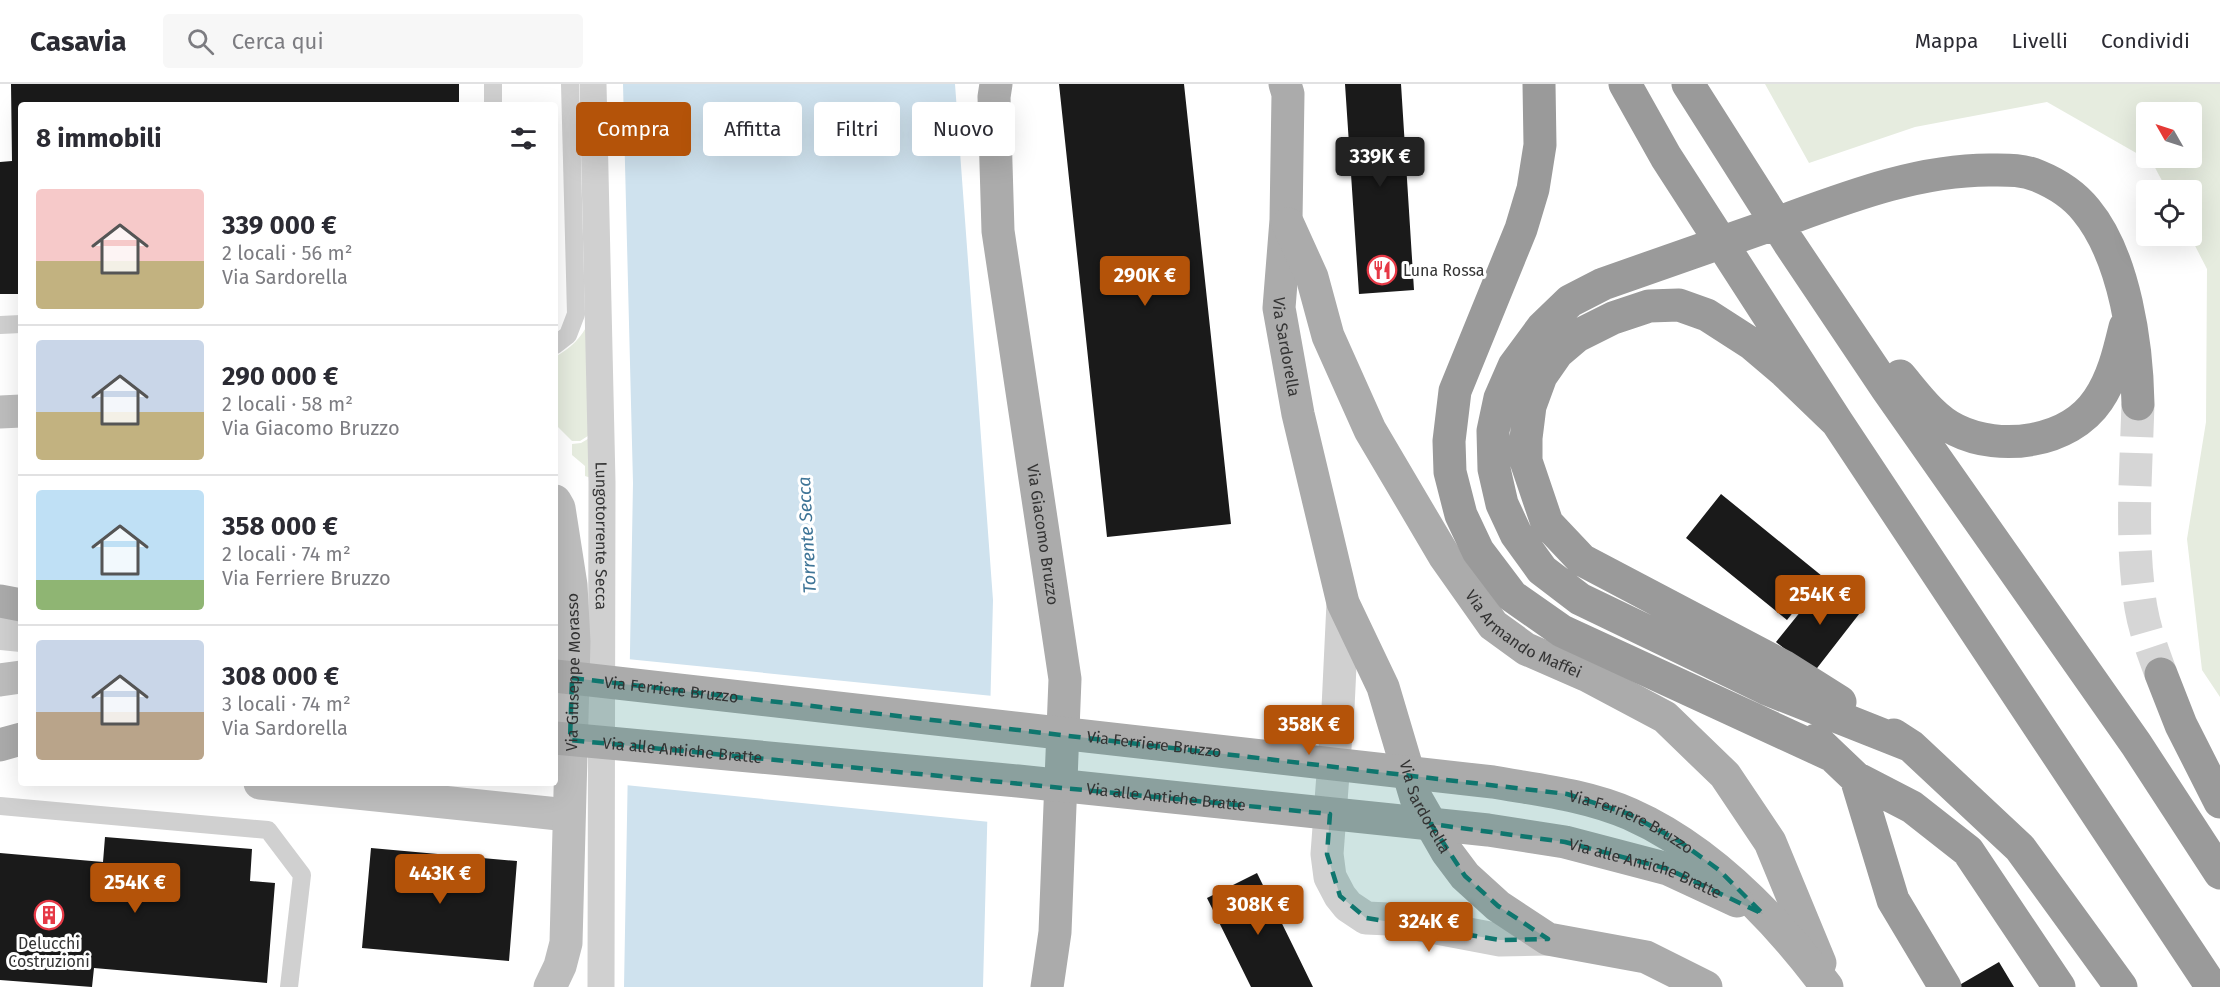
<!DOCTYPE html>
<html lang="it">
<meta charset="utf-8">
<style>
:root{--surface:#fff;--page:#f7f7f7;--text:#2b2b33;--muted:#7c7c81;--line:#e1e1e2;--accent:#b45309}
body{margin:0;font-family:"Fira Sans",sans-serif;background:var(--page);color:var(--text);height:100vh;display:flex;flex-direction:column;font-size:22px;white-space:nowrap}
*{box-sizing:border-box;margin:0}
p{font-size:20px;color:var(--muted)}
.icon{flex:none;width:33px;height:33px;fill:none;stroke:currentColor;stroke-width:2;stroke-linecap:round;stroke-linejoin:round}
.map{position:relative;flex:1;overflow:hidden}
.sheet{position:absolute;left:18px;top:18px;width:540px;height:684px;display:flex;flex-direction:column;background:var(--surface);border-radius:6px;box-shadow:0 6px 24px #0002}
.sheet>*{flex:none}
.hud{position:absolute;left:576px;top:18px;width:570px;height:54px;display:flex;gap:12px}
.needle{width:39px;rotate:309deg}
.tools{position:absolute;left:2136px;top:18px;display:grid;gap:12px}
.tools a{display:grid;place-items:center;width:66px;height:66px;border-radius:6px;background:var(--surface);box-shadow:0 6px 24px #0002;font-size:30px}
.price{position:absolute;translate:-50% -51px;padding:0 14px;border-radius:6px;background:var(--accent);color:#fff;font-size:20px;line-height:39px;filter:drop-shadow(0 2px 3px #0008)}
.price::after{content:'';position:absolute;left:50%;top:36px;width:18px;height:14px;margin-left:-9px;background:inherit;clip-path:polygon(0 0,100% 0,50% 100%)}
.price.active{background:#222;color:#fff}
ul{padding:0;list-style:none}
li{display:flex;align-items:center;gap:18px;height:150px;padding:0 18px}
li+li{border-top:2px solid var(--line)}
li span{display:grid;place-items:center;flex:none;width:168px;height:120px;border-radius:6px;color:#555}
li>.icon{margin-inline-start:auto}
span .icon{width:72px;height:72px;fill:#fffc;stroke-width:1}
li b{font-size:26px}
h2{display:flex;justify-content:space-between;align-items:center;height:72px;padding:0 18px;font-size:26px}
.chip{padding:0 21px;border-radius:6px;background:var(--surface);box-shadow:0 6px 24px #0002;font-size:21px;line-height:54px}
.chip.active{background:var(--accent);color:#fff}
header{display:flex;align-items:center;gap:36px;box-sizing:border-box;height:84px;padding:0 30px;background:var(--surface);border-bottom:2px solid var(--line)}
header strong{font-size:28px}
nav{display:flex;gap:33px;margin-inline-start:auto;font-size:21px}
.search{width:420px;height:54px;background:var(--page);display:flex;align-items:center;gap:15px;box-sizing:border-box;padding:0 21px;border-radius:6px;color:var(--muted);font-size:22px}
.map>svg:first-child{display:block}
</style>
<header>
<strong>Casavia</strong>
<div class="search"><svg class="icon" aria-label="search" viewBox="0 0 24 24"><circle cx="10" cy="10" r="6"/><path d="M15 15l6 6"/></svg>Cerca qui</div>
<nav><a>Mappa</a><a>Livelli</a><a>Condividi</a></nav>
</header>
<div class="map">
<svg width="2220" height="903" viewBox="0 0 2220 903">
<rect width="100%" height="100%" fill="#fff"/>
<!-- green -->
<path fill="#e6ecdf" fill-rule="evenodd" d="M1765 0H2220V613L2202 586 2187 455 2206 338 2207 185 2190 152H2192V106H2167L2152 78 2047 18 1915 43 1809 79ZM2192 28V74H2146V28Z
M589 238 591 350 580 357H572L555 340V273C571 264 581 254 589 238Z
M593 352 591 394 585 392V382L572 371V360L581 359Z"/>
<!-- water -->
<path fill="#cfe2ee" d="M623 0H955L993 516 983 903H624L633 399Z"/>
<!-- pier -->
<path fill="#fff" d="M627 575 993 612 990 738 625 701Z"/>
<!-- building -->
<path fill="#1a1a1a" d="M11 0H459V21H21V210H0V78L12 77Z
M1059 0H1184L1231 440 1107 453Z
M1345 0H1401L1414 206 1359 210Z
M1721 410 1822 492 1787 536 1686 454Z
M1826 496 1863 525 1814 588 1776 558Z
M105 753 252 765 250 797 275 799 267 899 94 884 92 903 0 896V769L103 778Z
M371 764 517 777 509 877 362 864Z
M1257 789 1295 866 1313 903H1251L1207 814Z
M1999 878 2014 903H1956Z"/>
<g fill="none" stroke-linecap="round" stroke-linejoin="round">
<!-- motorway-tunnel -->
<path stroke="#d6d6d6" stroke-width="33" stroke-dasharray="33 16" stroke-linecap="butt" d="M2138 320C2136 387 2130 457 2141 524 2145 547 2153 568 2161 590"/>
<!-- service -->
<path stroke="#d0d0d0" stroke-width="18" d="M493 0V21
M0 241 21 240
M555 261 568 251 576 230 570 0
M0 540 19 541 21 544
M0 557 21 559
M0 722 268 746 302 791 289 903"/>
<!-- pedestrian -->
<path stroke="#d0d0d0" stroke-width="27" id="s1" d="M593 0 602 398 601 903"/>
<!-- minor -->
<path stroke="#d0d0d0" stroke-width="33" d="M1343 519 1338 624 1327 770 1330 793 1340 812 1348 822 1366 834 1389 835 1500 856 1548 855"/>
<!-- secondary -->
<g stroke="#bdbdbd" stroke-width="33">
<path d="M0 328 21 327"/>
<path d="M0 596 21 593"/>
<path d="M260 699 568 731"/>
<path id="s2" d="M550 903 560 882 566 859 574 558 571 501 559 424 555 417"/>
</g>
<!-- primary -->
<g stroke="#ababab" stroke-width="33">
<path id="s3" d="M996 0 994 13 998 147 1065 595 1055 848 1047 903"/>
<path id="s4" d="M1285 0 1288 10 1286 136 1279 224 1298 330 1343 519 1383 603 1416 714 1447 768 1465 792 1498 822 1548 855 1646 873 1706 903"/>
<path id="s5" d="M1288 140 1312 193 1328 252 1370 346 1445 473 1493 541 1526 565 1586 591 1665 633 1725 691 1770 758 1820 879"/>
<path d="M0 517 21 521"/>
<path id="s6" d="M555 592 1493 698C1539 706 1587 711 1630 730 1709 765 1776 835 1827 903"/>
<path id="s7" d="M555 654 1018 697 1488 746 1565 758 1668 785 1737 817"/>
<path d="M0 661 21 655"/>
</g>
<!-- motorway -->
<path stroke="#9a9a9a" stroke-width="33" d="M1539 0 1540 61 1533 105 1521 145 1455 307 1449 357 1450 388 1461 431 1478 467 1512 512 1562 547 1831 671
M1625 0 1666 73 1837 338 2212 903
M1688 0 1789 159 1887 305 2136 660 2220 789
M1900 292C1916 311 1933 335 1956 346 2000 368 2069 359 2098 316 2113 294 2119 268 2125 243
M1837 338 1785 288 1752 260 1707 231 1679 221 1649 222 1613 234 1577 252 1557 269 1541 292 1530 322 1526 354V377L1547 439 1582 476 1783 582 1840 618
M2161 590 2181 641 2220 718
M1894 651 1911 662 2020 764 2121 903
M1816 656 1856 694 1912 723 1968 767 2059 903
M1911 662 1767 605 1580 515 1542 486 1516 450 1502 420 1494 385 1493 347 1500 314 1514 282 1542 244 1570 217 1603 200C1654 182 1705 164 1757 146 1831 120 1909 86 1989 86 2005 86 2022 85 2038 92 2055 99 2074 111 2086 126 2125 173 2137 261 2138 320
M1856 694 1893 816 1945 903"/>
</g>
<!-- marked area -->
<path fill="#0f766e" fill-opacity="0.2" stroke="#0f766e" stroke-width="4.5" stroke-dasharray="12 8" stroke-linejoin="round" d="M572 594 1567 710 1629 730 1679 757 1719 786 1763 830 1668 785 1565 758 1431 740 1465 792 1498 822 1548 855 1500 856 1366 834 1340 812 1327 770 1330 730 570 656Z"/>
<!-- icons -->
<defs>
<g id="restaurant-ring" transform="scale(1.5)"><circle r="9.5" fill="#fff" stroke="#e63946" stroke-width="1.5"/><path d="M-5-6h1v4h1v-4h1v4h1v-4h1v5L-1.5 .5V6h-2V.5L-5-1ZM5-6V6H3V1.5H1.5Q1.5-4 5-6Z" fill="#e63946"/></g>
<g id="building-ring" transform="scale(1.5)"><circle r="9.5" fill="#fff" stroke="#e63946" stroke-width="1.5"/><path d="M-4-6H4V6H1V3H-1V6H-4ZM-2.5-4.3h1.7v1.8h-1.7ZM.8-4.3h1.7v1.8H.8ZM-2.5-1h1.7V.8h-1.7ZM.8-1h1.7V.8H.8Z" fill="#e63946"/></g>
</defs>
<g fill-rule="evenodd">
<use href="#restaurant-ring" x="1382" y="186"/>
<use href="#building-ring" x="49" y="831"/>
</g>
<g text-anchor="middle" stroke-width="6" stroke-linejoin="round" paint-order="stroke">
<!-- poi labels -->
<g font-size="16" fill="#333" stroke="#fff" text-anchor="start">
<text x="1403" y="192">Luna Rossa</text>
<text x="49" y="865" text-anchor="middle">Delucchi<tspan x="49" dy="18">Costruzioni</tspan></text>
</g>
<!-- street labels -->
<g font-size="16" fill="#333" stroke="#fff">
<text dy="6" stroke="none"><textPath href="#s4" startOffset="264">Via Sardorella</textPath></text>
<text dy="6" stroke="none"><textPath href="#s1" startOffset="452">Lungotorrente Secca</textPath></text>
<text dy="6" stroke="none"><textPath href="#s3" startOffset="454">Via Giacomo Bruzzo</textPath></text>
<text dy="6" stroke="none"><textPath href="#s5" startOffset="483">Via Armando Maffei</textPath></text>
<text dy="6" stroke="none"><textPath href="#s2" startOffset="318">Via Giuseppe Morasso</textPath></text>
<text dy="6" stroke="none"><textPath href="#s6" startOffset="117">Via Ferriere Bruzzo</textPath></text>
<text dy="6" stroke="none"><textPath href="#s6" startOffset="603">Via Ferriere Bruzzo</textPath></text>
<text dy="6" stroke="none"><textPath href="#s7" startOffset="128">Via alle Antiche Bratte</textPath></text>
<text dy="6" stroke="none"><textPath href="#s7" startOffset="614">Via alle Antiche Bratte</textPath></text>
<text dy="6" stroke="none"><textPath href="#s4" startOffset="747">Via Sardorella</textPath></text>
<text dy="6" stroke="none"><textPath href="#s6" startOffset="1089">Via Ferriere Bruzzo</textPath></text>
<text dy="6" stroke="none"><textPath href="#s7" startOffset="1100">Via alle Antiche Bratte</textPath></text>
</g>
<!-- water labels -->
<g font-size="18" font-style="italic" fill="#3f7597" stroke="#fff">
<text transform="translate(807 451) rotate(-93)" y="6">Torrente Secca</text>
</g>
</g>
</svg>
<div class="tools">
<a><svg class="needle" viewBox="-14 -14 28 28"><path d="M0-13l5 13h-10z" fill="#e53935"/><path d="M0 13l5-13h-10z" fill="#7c7c81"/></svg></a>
<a><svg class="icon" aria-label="locate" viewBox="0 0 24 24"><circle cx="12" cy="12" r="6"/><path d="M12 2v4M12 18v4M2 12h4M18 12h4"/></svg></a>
</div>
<b class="price active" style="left:1380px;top:104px">339K €</b>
<b class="price" style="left:1145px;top:223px">290K €</b>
<b class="price" style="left:1820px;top:542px">254K €</b>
<b class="price" style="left:1309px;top:672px">358K €</b>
<b class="price" style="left:440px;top:821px">443K €</b>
<b class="price" style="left:135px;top:830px">254K €</b>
<b class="price" style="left:1258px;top:852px">308K €</b>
<b class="price" style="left:1429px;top:869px">324K €</b>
<div class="hud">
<a class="chip active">Compra</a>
<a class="chip">Affitta</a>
<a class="chip">Filtri</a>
<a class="chip">Nuovo</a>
</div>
<section class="sheet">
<h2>8 immobili<svg class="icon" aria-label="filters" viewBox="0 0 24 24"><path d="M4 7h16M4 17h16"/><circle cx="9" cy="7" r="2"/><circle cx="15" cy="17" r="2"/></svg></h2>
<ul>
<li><span style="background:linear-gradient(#f6c9c9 60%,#c2b280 0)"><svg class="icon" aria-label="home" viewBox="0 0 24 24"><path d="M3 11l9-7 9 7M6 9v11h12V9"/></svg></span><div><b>339 000 €</b><p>2 locali · 56 m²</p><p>Via Sardorella</p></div></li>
<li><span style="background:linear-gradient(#c9d6e8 60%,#c2b280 0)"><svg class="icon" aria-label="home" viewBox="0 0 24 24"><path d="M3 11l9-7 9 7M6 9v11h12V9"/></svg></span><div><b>290 000 €</b><p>2 locali · 58 m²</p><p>Via Giacomo Bruzzo</p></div></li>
<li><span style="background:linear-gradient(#bfe0f5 75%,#8fb573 0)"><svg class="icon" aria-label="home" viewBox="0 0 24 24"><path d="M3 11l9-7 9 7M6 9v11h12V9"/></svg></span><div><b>358 000 €</b><p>2 locali · 74 m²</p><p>Via Ferriere Bruzzo</p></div></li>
<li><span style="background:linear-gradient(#c9d6e8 60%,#b9a48a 0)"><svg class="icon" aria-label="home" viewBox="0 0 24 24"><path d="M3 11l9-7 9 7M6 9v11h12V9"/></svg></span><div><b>308 000 €</b><p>3 locali · 74 m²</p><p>Via Sardorella</p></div></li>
</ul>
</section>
</div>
